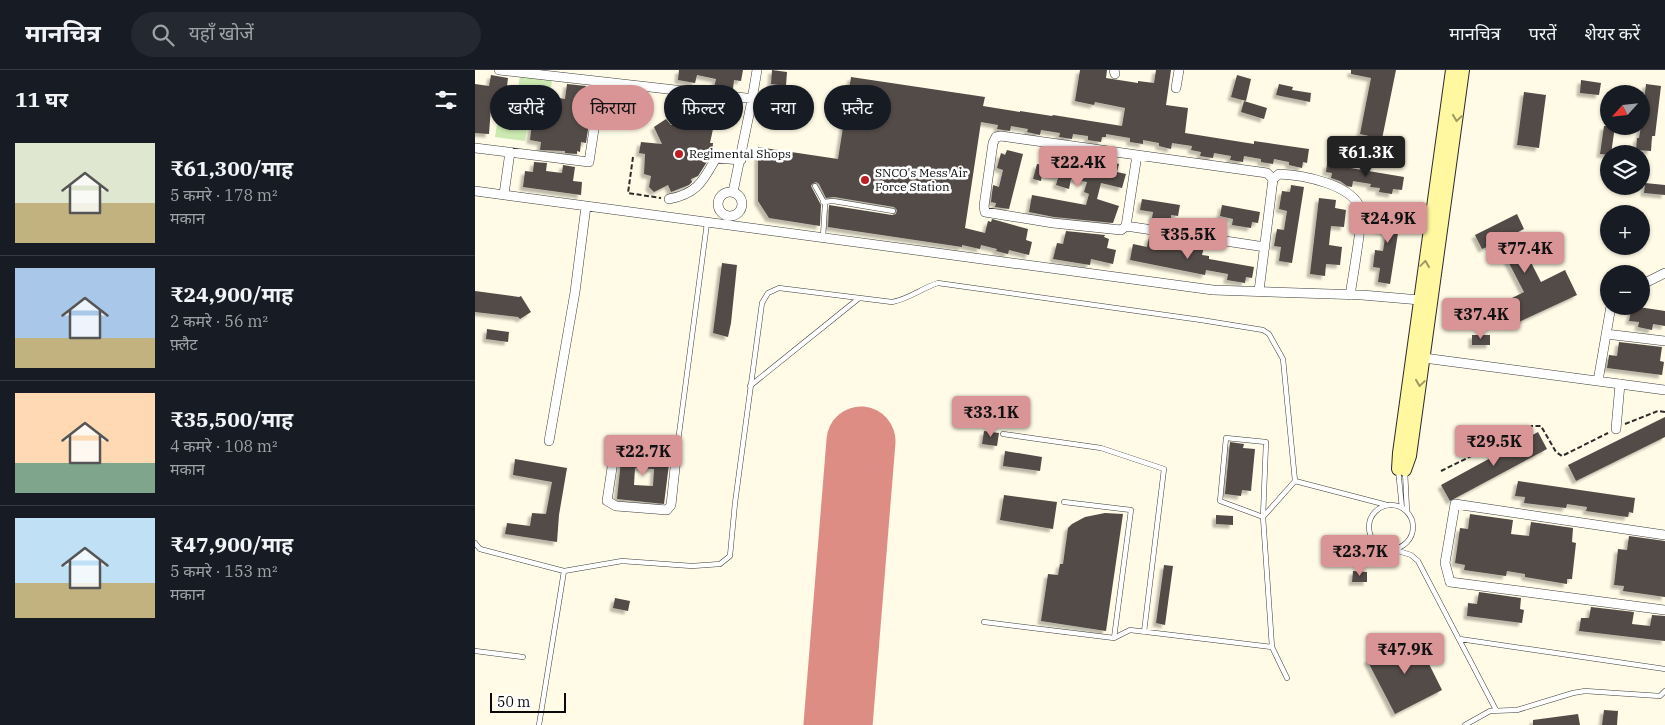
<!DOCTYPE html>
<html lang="hi">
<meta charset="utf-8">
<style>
:root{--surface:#171b24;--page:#242831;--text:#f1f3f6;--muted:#9ea1a6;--line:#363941;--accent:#d99496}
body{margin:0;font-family:"IBM Plex Serif","Noto Sans Devanagari",serif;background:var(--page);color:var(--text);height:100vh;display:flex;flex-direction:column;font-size:19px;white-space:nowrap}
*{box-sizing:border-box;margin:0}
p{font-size:16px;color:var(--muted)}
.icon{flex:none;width:28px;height:28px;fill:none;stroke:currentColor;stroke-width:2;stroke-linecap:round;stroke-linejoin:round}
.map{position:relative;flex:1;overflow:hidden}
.drawer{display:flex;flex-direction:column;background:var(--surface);width:475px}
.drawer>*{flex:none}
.guide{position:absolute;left:15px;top:15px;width:475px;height:45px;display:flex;gap:10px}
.needle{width:32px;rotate:243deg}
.fabs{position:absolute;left:1125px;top:15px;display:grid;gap:10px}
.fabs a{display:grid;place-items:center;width:50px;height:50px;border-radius:50%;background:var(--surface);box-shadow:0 1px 4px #0004;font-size:25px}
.scale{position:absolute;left:15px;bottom:12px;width:76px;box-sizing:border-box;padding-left:5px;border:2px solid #090909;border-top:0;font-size:14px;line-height:18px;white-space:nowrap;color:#090909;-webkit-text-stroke:4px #fff;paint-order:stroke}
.price{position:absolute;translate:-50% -42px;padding:0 11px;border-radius:5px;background:var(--accent);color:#111;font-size:16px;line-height:32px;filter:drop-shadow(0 1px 2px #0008)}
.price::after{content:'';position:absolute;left:50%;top:30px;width:15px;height:11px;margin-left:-8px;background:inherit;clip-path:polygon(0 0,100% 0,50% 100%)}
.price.on{background:#222;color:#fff}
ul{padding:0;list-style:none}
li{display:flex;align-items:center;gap:15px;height:125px;padding:0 15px}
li+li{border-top:1px solid var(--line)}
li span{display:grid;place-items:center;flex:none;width:140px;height:100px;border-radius:0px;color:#555}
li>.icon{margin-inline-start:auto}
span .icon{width:60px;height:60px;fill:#fffc;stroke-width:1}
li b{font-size:21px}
h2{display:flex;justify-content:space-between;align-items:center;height:60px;padding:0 15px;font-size:21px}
.tag{padding:0 18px;border-radius:22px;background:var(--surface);box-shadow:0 1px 4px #0004;font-size:18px;line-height:45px}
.tag.on{background:var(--accent);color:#111}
header{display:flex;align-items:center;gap:30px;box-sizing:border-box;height:70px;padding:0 25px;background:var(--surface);border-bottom:1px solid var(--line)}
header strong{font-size:24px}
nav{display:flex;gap:28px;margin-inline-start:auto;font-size:18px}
.search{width:350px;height:45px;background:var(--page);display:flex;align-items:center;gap:12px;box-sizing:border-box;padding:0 18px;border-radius:28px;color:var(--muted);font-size:19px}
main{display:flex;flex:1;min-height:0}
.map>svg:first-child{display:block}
</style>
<header>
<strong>मानचित्र</strong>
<div class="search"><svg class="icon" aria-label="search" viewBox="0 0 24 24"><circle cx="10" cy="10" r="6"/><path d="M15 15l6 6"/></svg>यहाँ खोजें</div>
<nav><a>मानचित्र</a><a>परतें</a><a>शेयर करें</a></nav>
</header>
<main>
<section class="drawer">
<h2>11 घर<svg class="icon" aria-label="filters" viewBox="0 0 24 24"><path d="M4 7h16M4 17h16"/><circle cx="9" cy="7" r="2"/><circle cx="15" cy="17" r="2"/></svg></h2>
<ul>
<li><span style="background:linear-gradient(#dfe7d0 60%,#c2b280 0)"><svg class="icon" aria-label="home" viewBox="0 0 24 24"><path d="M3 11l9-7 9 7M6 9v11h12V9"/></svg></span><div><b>₹61,300/माह</b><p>5 कमरे · 178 m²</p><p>मकान</p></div></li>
<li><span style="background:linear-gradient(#a9c7e8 70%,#c2b280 0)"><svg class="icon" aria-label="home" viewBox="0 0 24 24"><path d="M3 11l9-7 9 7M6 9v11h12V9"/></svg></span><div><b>₹24,900/माह</b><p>2 कमरे · 56 m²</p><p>फ़्लैट</p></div></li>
<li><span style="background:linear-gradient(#ffd9b3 70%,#7fa58c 0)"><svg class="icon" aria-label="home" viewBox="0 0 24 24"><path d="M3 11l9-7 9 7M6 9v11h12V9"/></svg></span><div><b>₹35,500/माह</b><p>4 कमरे · 108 m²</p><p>मकान</p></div></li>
<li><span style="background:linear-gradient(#bfe0f5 65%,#c2b280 0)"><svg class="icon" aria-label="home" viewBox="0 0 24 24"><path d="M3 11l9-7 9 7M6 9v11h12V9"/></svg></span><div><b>₹47,900/माह</b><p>5 कमरे · 153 m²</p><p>मकान</p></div></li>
</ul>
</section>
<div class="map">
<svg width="1190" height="655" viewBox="0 0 1190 655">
<defs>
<filter id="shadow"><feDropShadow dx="-3.5" dy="3.5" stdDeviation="1" flood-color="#0004"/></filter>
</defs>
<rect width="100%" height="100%" fill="#fffbe6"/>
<!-- green -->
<path fill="#cbe9b0" d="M45 6 77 10 72 48 54 46 50 71 20 67 24 41 39 43Z"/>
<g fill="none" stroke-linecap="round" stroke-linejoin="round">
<!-- runway -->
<path stroke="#dd8d84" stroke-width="69" d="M363 655 386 371"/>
</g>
<!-- building -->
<path fill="#524b46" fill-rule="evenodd" filter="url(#shadow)" d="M204 0H268L266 11 259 10 258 19 239 18 241 9 222 5 220 13 203 10Z
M297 0 312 2 311 16 296 14Z
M605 0H632L631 8 663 13V11L679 13 681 0H696L691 35 713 38 710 63 779 74V71L834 79 832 93 828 92 827 98 814 95V92L799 89 798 94 786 92V89L769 86 768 92 755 90 756 86 739 83 738 88 725 86 726 82 716 80 717 76 697 73 696 79 684 76V73L668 70V74L655 72V68L631 64V67H627L626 72 613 70V66L598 64 597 69 584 67 585 63 566 60 565 65 552 62 553 59 536 56 535 61 522 59 523 55 506 52 490 158 510 163 513 151 516 152 517 149 553 159 551 170 557 172 554 185 534 180 533 184 521 181 522 179 506 175 505 179 487 175V177L353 157 354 135 417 145 421 144 422 140 419 137 359 127 351 128 344 114 341 112 337 114 336 116 346 135 345 156 294 148 283 131V77L363 89 376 7 510 27 508 36 545 42V41L577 46 578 45 647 56 650 38 620 32 619 35 600 31Z
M876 0H921L907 69 885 64 896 8 876 4Z
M16 5 33 8 31 24 40 25 38 40 16 37 14 64 0 63V14L14 16Z
M762 5 776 9 771 31 756 27Z
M1106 10 1126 13 1124 25 1105 23Z
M92 14 111 16 109 32 117 33 111 73 106 72 105 82 102 81V84L90 83V81L65 80 66 72 55 70 57 52 75 54 78 27 90 29Z
M804 14 818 17 817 20 836 23 835 32 801 25Z
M1171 14 1186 16 1180 66H1177L1176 81 1161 80 1162 68H1164L1166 56Z
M143 20 162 22 160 38 168 39 167 52 127 47 129 34 142 35Z
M1049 22 1071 25 1064 78 1042 75Z
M769 31 792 38 789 49 766 42Z
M219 45 224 54 231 55V59H238L235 73H238L237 84 223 106 216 109 217 112 214 115 196 122 193 115 179 122 174 117 176 106 169 104 170 84 164 83 166 72 187 74 179 57 191 49 196 55Z
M1129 56H1140L1136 84 1134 85 1125 84Z
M532 80 548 84 534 139 520 137 521 133 516 132 518 115 524 117 528 100 522 98 526 83 530 85Z
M571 82 599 88 600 86 629 93V90L644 94 642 102 651 104 647 118 626 113 622 129 644 136 638 153 579 147 554 142 557 125 611 135 614 124 609 122 612 112 596 109 594 119 581 115 583 108 567 104 566 111 558 109 562 94 568 95Z
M59 92 72 93 71 101 87 103 88 95 100 97 98 111 107 112 106 125 48 117 50 101 58 102Z
M852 94 929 107 927 120 918 119 917 124 904 122 905 118 895 117 896 114 878 111 877 117 872 116 865 111 856 108 857 103 851 102Z
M1170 113 1190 115V125L1169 123Z
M816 115 829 117 817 193 804 191 806 177 799 176 802 159 809 160 812 141 804 139 807 121 815 122Z
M844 128 861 130 860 138 871 140 869 157 856 156 854 175 867 177 865 195 851 194 850 206 835 204Z
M667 129 705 135 703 146 696 145V151L677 148 678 142 665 140Z
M747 135 785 142 783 153 777 152 776 158 757 155 758 149 745 146Z
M915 136 927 138 915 214 903 212 905 198 898 197 900 180 908 181 911 162 903 160 906 142 914 143Z
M1042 144 1049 159 1041 163 1066 212 1090 200 1102 225 1035 256 1025 234 1049 222 1023 172 1007 179 1000 165Z
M591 161 630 165 629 167 634 169 632 178 641 180 638 194 616 189 615 195 578 189 582 173 588 174Z
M674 167 691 170 689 177 709 181 710 173 729 177 727 185 734 186V189L779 197 777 208 771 207 770 213 752 210 753 204 731 200 730 205 655 190 658 174 672 177Z
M247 193 262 195 256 253 253 267 238 263Z
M0 221 44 227 46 226 56 242 45 249 43 247 0 242Z
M1157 236 1190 241V256L1178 254 1177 260 1163 257 1164 252 1154 251Z
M12 259 34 262 33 272 11 269Z
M997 265H1015V275H997Z
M1144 272 1187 277 1185 291 1189 292 1187 305 1132 298 1134 285 1142 286Z
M1190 347V367L1101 411 1093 395Z
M509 361 524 363 522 376 507 374Z
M1063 362 1072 379 975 431 966 415Z
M755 372 769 374 768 378 780 379 776 421 767 420 766 426 750 424Z
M147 381 195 386 189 434 142 429ZM160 398 179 399 178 416 159 415Z
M530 381 567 387 565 401 528 396Z
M40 389 92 398 84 445 82 472 30 464 32 453 55 456 57 443 71 444 77 412 38 405Z
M1043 411 1160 428 1158 443 1154 442 1153 447 1145 446 1111 441 1112 437 1092 434 1091 438 1049 433 1050 427 1040 426Z
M529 425 582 432 578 459 525 450Z
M630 443 648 444 631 561 566 551 573 504 583 505 585 494H588L593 458 597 454 610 447Z
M995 444 1038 450 1036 464 1054 466 1056 452 1098 458 1097 472 1101 473 1097 509H1092V514L1050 507V504L1032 501 1031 506 989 500 990 495 980 493 985 458 993 459Z
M741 445 758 446V455L741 454Z
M1154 466 1190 471V527L1148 521 1149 516 1139 515 1143 479 1152 480Z
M689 495 698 496 690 555 681 553Z
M878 501 892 502V512H877Z
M1004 522 1046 528 1045 539 1049 540 1047 553 992 546 993 533 1002 534Z
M140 528 155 531 153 541 138 538Z
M1116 537 1159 542 1157 554 1175 556 1177 545 1190 546V571L1104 561 1106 548H1114Z
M940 566 967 620 920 644 892 590Z
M1129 640 1143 641 1142 655H1127Z
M1103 644 1105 655H1058V650Z"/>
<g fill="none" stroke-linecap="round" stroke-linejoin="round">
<!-- service casing -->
<g stroke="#3c3c3c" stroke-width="5.5">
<path id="service" d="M340 116 350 134 348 167
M348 132 358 131 418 141
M275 316 383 229
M528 364 626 378 689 399 669 562
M202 379 232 153
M923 399 927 438
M930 401 932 441
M589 432 656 440 639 568
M894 457a22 22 0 1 1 44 0a22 22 0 1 1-44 0Z
M0 473 5 479 89 501 147 491 217 496 245 494 255 486 260 433 287 233 293 223 304 218 417 232C434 229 447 218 463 213L726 250 788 260 794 264 808 289 820 411
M917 479 936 485 943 491 1021 640
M509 552 639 568 655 560 797 577
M985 569 1190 599
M0 581 48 587
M812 608 797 577 788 447 791 372 751 368 745 431 788 447 820 411 912 435
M64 655 89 501
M990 655 1015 641 1042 640 1098 623 1110 621 1185 626 1190 621"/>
</g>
<!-- minor casing -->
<g stroke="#3c3c3c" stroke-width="10">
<path id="minor" d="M24 0 297 31
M639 0 640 4
M701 18 704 0
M0 78 114 92 126 13
M0 121 738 220 887 225 945 230
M243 134a12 12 0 1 1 24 0a12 12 0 1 1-24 0Z
M258 122 277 30 282 0
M29 124 35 82
M194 129C222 124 228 111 241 88L266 90
M651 156 646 160 578 153 510 142 509 136 518 73 521 67 526 66 662 85
M790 177 651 156 662 85 792 103 798 109
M1166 215 1190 203
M784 221 798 109 804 104C827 105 878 114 886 140 888 146 877 213 875 225
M1131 264 1190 271
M949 288 1190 320
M1123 311 1136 236
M1141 359 1145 314
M74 371 100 222 111 136
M141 371 202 379 196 435 192 440 141 436 132 431Z
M1190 465 980 434 970 493 975 512 1190 540"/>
</g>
<!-- secondary casing -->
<g stroke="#2b2b2b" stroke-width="14">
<path id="secondary" d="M923 399 924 383 977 0
M930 400 935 386 988 0"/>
</g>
<!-- path -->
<path stroke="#2b2b2b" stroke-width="2" stroke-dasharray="5 2.5" stroke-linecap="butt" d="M158 87 153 123 186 128
M1150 354 1183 341 1190 342
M966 401 1057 356H1066L1081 382 1087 386 1133 363"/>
<!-- service -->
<use href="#service" stroke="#fff" stroke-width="4.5"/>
<!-- minor -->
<use href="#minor" stroke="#fff" stroke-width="9"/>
<!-- secondary -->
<use href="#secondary" stroke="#fff8a1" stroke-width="12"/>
</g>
<!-- one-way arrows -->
<defs><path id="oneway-chevron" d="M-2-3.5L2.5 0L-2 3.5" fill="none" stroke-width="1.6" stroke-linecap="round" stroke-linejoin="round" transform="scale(1.25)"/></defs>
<g stroke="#9d9864">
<use href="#oneway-chevron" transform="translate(982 48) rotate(98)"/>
<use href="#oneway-chevron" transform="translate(950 194) rotate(-82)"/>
<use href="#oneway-chevron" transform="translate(945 313) rotate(98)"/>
</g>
<!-- markers -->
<g fill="#bb1f21" stroke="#fff" stroke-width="2">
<circle cx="204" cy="84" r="5"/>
<circle cx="390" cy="110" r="5"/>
</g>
<g text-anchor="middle" stroke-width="5" stroke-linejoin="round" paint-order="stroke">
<!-- poi labels -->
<g font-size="12" fill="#090909" stroke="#fff" text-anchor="start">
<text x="214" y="88">Regimental Shops</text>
<text x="400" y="107">SNCO's Mess Air<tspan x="400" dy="14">Force Station</tspan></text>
</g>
</g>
</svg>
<div class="fabs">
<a><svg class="needle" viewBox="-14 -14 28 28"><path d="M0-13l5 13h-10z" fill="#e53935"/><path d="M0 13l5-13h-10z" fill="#9ea1a6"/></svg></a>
<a><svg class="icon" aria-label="layers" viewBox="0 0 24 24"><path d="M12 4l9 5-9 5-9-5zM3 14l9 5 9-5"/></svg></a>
<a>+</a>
<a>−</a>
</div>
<div class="scale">50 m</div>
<b class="price on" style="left:891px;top:108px">₹61.3K</b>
<b class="price" style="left:603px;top:118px">₹22.4K</b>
<b class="price" style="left:913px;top:174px">₹24.9K</b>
<b class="price" style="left:713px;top:190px">₹35.5K</b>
<b class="price" style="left:1050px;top:204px">₹77.4K</b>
<b class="price" style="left:1006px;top:270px">₹37.4K</b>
<b class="price" style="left:516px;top:368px">₹33.1K</b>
<b class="price" style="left:1019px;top:397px">₹29.5K</b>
<b class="price" style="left:168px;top:407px">₹22.7K</b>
<b class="price" style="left:885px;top:507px">₹23.7K</b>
<b class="price" style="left:930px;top:605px">₹47.9K</b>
<div class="guide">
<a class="tag">खरीदें</a>
<a class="tag on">किराया</a>
<a class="tag">फ़िल्टर</a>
<a class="tag">नया</a>
<a class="tag">फ़्लैट</a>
</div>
</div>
</main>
